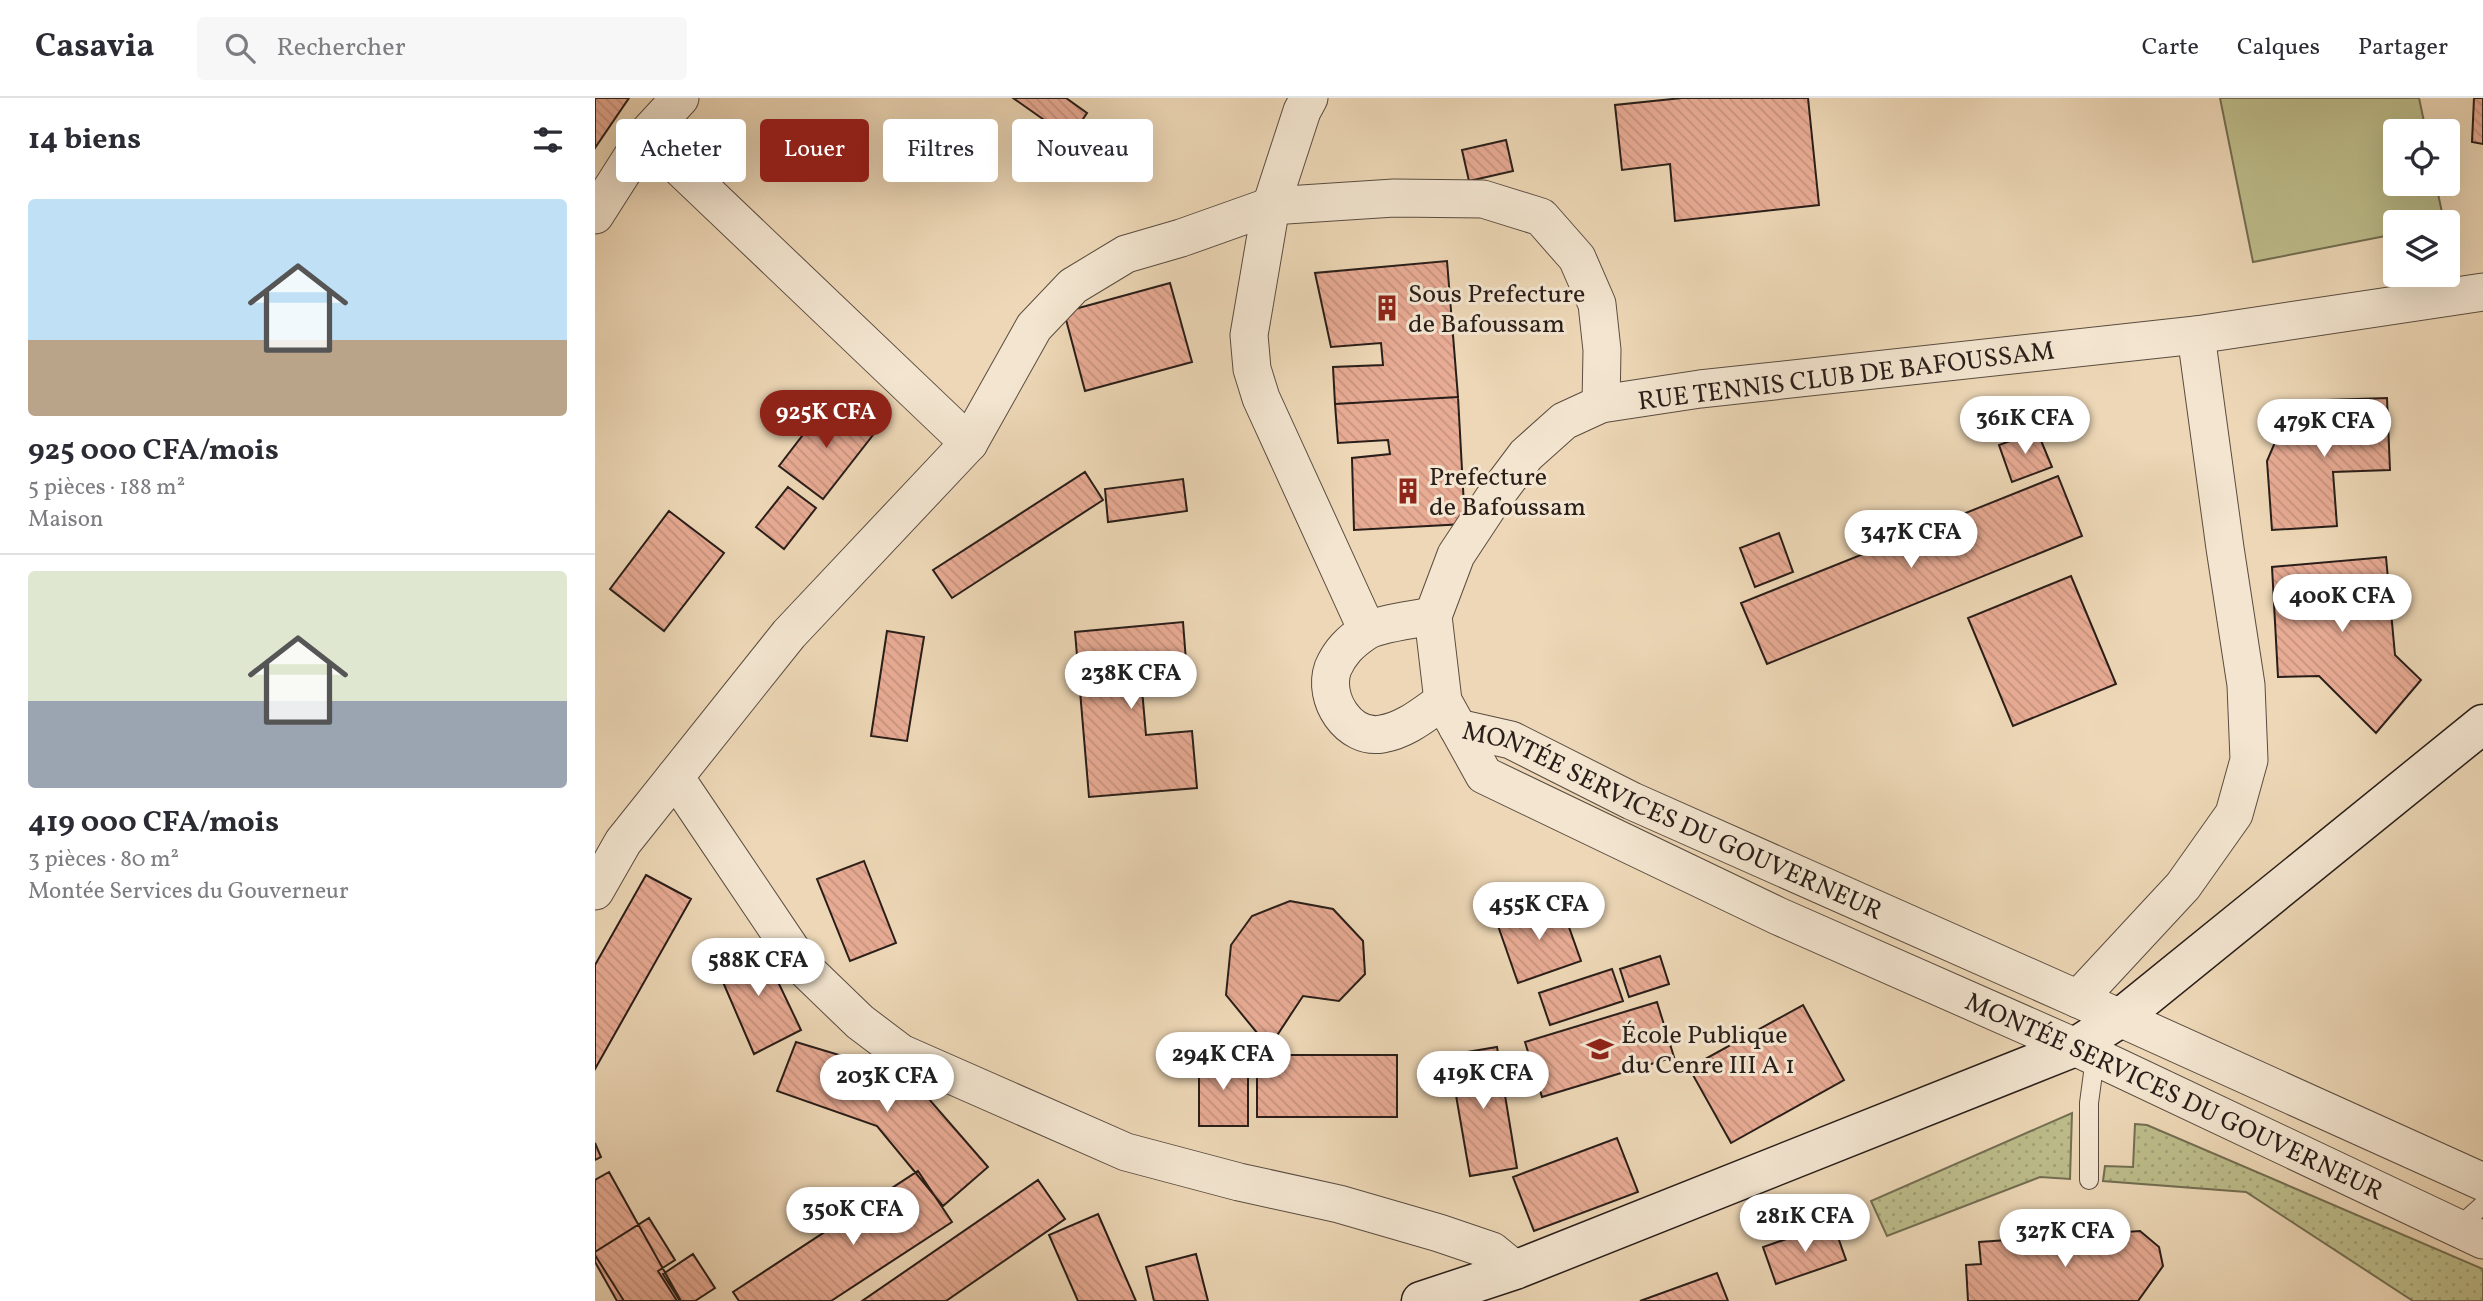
<!DOCTYPE html>
<html lang="fr">
<meta charset="utf-8">
<style>
:root{--surface:#fff;--page:#f7f7f7;--text:#2b2b33;--muted:#7c7c81;--line:#e1e1e2;--accent:#8f2418}
body{margin:0;font-family:Vollkorn,serif;background:var(--page);color:var(--text);height:100vh;display:flex;flex-direction:column;font-size:26px;white-space:nowrap}
*{box-sizing:border-box;margin:0}
p{font-size:23px;color:var(--muted)}
.icon{flex:none;width:38px;height:38px;fill:none;stroke:currentColor;stroke-width:2;stroke-linecap:round;stroke-linejoin:round}
.map{position:relative;flex:1;overflow:hidden}
.drawer{display:flex;flex-direction:column;background:var(--surface);width:595px}
.drawer>*{flex:none}
.banner{position:absolute;left:21px;top:21px;width:665px;height:63px;display:flex;gap:14px}
.buttons{position:absolute;left:1788px;top:21px;display:grid;gap:14px}
.buttons a{display:grid;place-items:center;width:77px;height:77px;border-radius:7px;background:var(--surface);box-shadow:0 7px 28px #0002;font-size:35px}
.price{position:absolute;translate:-50% -60px;padding:0 16px;border-radius:24px;background:#fff;color:#222;font-size:23px;line-height:46px;filter:drop-shadow(0 2px 4px #0008)}
.price::after{content:'';position:absolute;left:50%;top:42px;width:21px;height:16px;margin-left:-10px;background:inherit;clip-path:polygon(0 0,100% 0,50% 100%)}
.price.current{background:var(--accent);color:#fff}
ul{padding:0;list-style:none}
li{display:grid;align-content:center;gap:14px;height:371px;padding:0 28px}
li+li{border-top:2px solid var(--line)}
li span{display:grid;place-items:center;height:217px;border-radius:7px;color:#555}
li>.icon{margin-inline-start:auto}
span .icon{width:126px;height:126px;fill:#fffc;stroke-width:1}
li b{font-size:30px}
h2{display:flex;justify-content:space-between;align-items:center;height:84px;padding:0 28px;font-size:30px}
.tag{padding:0 24px;border-radius:7px;background:var(--surface);box-shadow:0 7px 28px #0002;font-size:24px;line-height:63px}
.tag.current{background:var(--accent);color:#fff}
header{display:flex;align-items:center;gap:42px;box-sizing:border-box;height:98px;padding:0 35px;background:var(--surface);border-bottom:2px solid var(--line)}
header strong{font-size:33px}
nav{display:flex;gap:38px;margin-inline-start:auto;font-size:24px}
.search{width:490px;height:63px;background:var(--page);display:flex;align-items:center;gap:18px;box-sizing:border-box;padding:0 24px;border-radius:7px;color:var(--muted);font-size:26px}
main{display:flex;flex:1;min-height:0}
.map>svg:first-child{display:block}
</style>
<header>
<strong>Casavia</strong>
<div class="search"><svg class="icon" aria-label="search" viewBox="0 0 24 24"><circle cx="10" cy="10" r="6"/><path d="M15 15l6 6"/></svg>Rechercher</div>
<nav><a>Carte</a><a>Calques</a><a>Partager</a></nav>
</header>
<main>
<section class="drawer">
<h2>14 biens<svg class="icon" aria-label="filters" viewBox="0 0 24 24"><path d="M4 7h16M4 17h16"/><circle cx="9" cy="7" r="2"/><circle cx="15" cy="17" r="2"/></svg></h2>
<ul>
<li><span style="background:linear-gradient(#bfe0f5 65%,#b9a48a 0)"><svg class="icon" aria-label="home" viewBox="0 0 24 24"><path d="M3 11l9-7 9 7M6 9v11h12V9"/></svg></span><div><b>925 000 CFA/mois</b><p>5 pièces · 188 m²</p><p>Maison</p></div></li>
<li><span style="background:linear-gradient(#dfe7d0 60%,#9aa5b1 0)"><svg class="icon" aria-label="home" viewBox="0 0 24 24"><path d="M3 11l9-7 9 7M6 9v11h12V9"/></svg></span><div><b>419 000 CFA/mois</b><p>3 pièces · 80 m²</p><p>Montée Services du Gouverneur</p></div></li>
</ul>
</section>
<div class="map">
<svg width="1888" height="1203" viewBox="0 0 1888 1203">
<defs>
<pattern id="grass-dots" width="8" height="8" patternUnits="userSpaceOnUse" patternTransform="scale(1.75)"><rect width="8" height="8" fill="#bdbd8b"/><path d="M2 2h.1M6 6h.1" fill="none" stroke="#a2a277" stroke-width="1.8" stroke-linecap="round"/></pattern>
<pattern id="building-back-hatch" width="6" height="6" patternUnits="userSpaceOnUse" patternTransform="scale(1.75)"><rect width="6" height="6" fill="#e8ab94"/><path d="M-1 5l2 2M0 0l6 6M5-1l2 2" fill="none" stroke="#c7937f"/></pattern>
</defs>
<rect width="100%" height="100%" fill="#edd7b6"/>
<filter id="stains"><feTurbulence type="fractalNoise" baseFrequency=".00286" numOctaves="4"/><feColorMatrix values="0 0 0 0 .2 0 0 0 0 .09 0 0 0 0 .02 0 0 0 .5 -.17"/></filter>
<radialGradient id="worn" r=".72"><stop offset=".6" stop-color="#630" stop-opacity="0"/><stop offset="1" stop-color="#630" stop-opacity=".3"/></radialGradient>
<!-- grass -->
<path fill="url(#grass-dots)" stroke="#736e52" stroke-width="2" d="M1477 1015 1475 1081 1445 1079 1292 1138 1276 1103Z
M1540 1026 1552 1027 1888 1171V1203H1818L1651 1094 1508 1083 1510 1068 1538 1069Z"/>
<!-- pitch -->
<path fill="#bdbd8b" stroke="#736e52" stroke-width="2" d="M1625 0H1824L1831 33H1801V86H1841L1849 124H1801V136L1658 164Z"/>
<!-- building -->
<path fill="url(#building-back-hatch)" stroke="#291e19" stroke-width="2" d="M0 0H34L0 50Z
M418 0H471L492 15 475 40Z
M1087 0H1213L1224 107 1080 123 1075 66 1027 72 1020 7Z
M1879 0H1888V46L1877 44Z
M911 42 918 73 874 83 867 52Z
M852 163 863 299 740 306 738 269 788 267 786 245 736 249 720 175Z
M575 185 597 264 490 293 469 214Z
M863 299 870 426 759 432 757 360 795 356 793 342 743 345 740 306Z
M1792 300 1795 372 1738 374 1742 428 1677 432 1672 363 1684 335 1699 317 1731 302Z
M234 303 278 337 228 401 184 368Z
M1442 333 1457 369 1417 384 1404 347Z
M490 374 508 402 357 500 338 472Z
M1463 378 1487 438 1172 566 1146 505Z
M588 381 592 413 513 424 510 391Z
M193 389 221 410 189 451 161 429Z
M74 413 129 455 69 533 15 491Z
M1184 435 1198 474 1160 489 1145 450Z
M1791 459 1800 557 1826 582 1781 635 1724 578 1683 579 1677 469Z
M1476 478 1521 586 1418 628 1373 520Z
M588 524 592 576 546 580 551 637 597 633 602 690 494 699 480 534Z
M292 533 329 539 312 643 276 638Z
M269 763 301 845 255 863 222 781Z
M51 777 96 801 0 971V867Z
M695 803 738 811 768 843 770 876 744 903 708 898 677 945 663 936 631 897 636 847 657 818Z
M965 804 986 863 923 885 902 825Z
M164 844 206 932 159 956 121 868Z
M1065 858 1074 886 1034 899 1025 871Z
M1017 871 1028 903 955 927 944 895Z
M1062 904 1079 959 947 999 930 944Z
M1208 907 1249 982 1136 1045 1094 970Z
M201 944 314 978 393 1069 348 1108 282 1028 182 993Z
M902 949 922 1070 875 1078 854 957Z
M662 957H802V1019H662Z
M604 959H653V1028H604Z
M1022 1040 1043 1094 939 1133 918 1079Z
M0 1045 6 1059 0 1062Z
M323 1073 357 1124 236 1203H144L138 1194Z
M14 1074 86 1203H22L0 1164V1082Z
M443 1082 470 1121 351 1203H267Z
M503 1116 541 1203H483L454 1137Z
M54 1120 80 1162 63 1173 82 1203H29L0 1157V1154Z
M1238 1125 1251 1162 1181 1186 1168 1149Z
M1545 1133 1564 1149 1568 1168 1543 1203H1373L1371 1167 1386 1166 1384 1144Z
M98 1156 120 1190 100 1203H85L68 1176Z
M601 1156 613 1203H559L551 1169Z
M1122 1175 1133 1203H1045Z"/>
<g fill="none" stroke-linecap="round" stroke-linejoin="round">
<!-- lane casing -->
<g stroke="#5a4c40" stroke-width="20">
<path id="lane" d="M1494 1082V1005L1500 960
M1862 1130 1888 1107"/>
</g>
<!-- street casing -->
<g stroke="#5a4c40" stroke-width="39">
<g id="street">
<path d="M714 0 707 13 676 108 654 237 657 271 666 300 772 532"/>
<path d="M51 37 374 345"/>
<path d="M0 117 51 37 85 0"/>
<path id="s1" d="M1888 194 1601 237 1105 291 1006 306 969 323 931 357 898 401 861 457 838 518 848 603 889 677 1183 818 1480 949 1888 1142"/>
<path d="M838 518C821 521 782 526 770 534 755 544 745 554 738 570 727 601 754 642 787 636 811 632 829 616 848 603"/>
<path id="s2" d="M863 630 916 642 1037 703 1483 901 1888 1084"/>
<path d="M80 679 208 869 265 924 306 955 531 1054 644 1084 744 1106 844 1135 897 1153 920 1172"/>
<path d="M0 793 28 744 194 536 374 345 439 229 478 188 531 156 586 140 676 108 799 100 888 101 946 119 982 160 1002 206 1007 252 1006 306"/>
<path d="M1483 901 1588 788 1639 716 1654 662 1651 587 1630 450 1601 237"/>
</g>
</g>
<!-- secondary casing -->
<g stroke="#291e19" stroke-width="41">
<path id="secondary" d="M826 1203 920 1172 1480 949 1524 921 1888 626"/>
</g>
<!-- lane -->
<use href="#lane" stroke="#f3e5d0" stroke-width="18"/>
<!-- street -->
<use href="#street" stroke="#f3e5d0" stroke-width="37"/>
<!-- secondary -->
<use href="#secondary" stroke="#f3e5d0" stroke-width="38"/>
</g>
<!-- icons -->
<defs>
<g id="building-bare" transform="scale(2.1)"><path d="M-4-6H4V6H1V3H-1V6H-4ZM-2.5-4.3h1.7v1.8h-1.7ZM.8-4.3h1.7v1.8H.8ZM-2.5-1h1.7V.8h-1.7ZM.8-1h1.7V.8H.8Z" fill="#8f2418" stroke="#f3e5d0" stroke-width="2.5" paint-order="stroke"/></g>
<g id="school-bare" transform="scale(2.1)"><path d="M0-5L7-2L0 1L-7-2ZM-4 1L0 2.5L4 1V4Q0 6-4 4Z" fill="#8f2418" stroke="#f3e5d0" stroke-width="2.5" paint-order="stroke"/></g>
</defs>
<g fill-rule="evenodd">
<use href="#building-bare" x="792" y="210"/>
<use href="#building-bare" x="813" y="393"/>
<use href="#school-bare" x="1005" y="951"/>
</g>
<g text-anchor="middle" stroke-width="6" stroke-linejoin="round" paint-order="stroke">
<!-- poi labels -->
<g font-size="26" fill="#291e19" stroke="#f3e5d0" text-anchor="start">
<text x="813" y="204">Sous Prefecture<tspan x="813" dy="30">de Bafoussam</tspan></text>
<text x="834" y="387">Prefecture<tspan x="834" dy="30">de Bafoussam</tspan></text>
<text x="1026" y="945">École Publique<tspan x="1026" dy="30">du Cenre III A 1</tspan></text>
</g>
<!-- street labels -->
<g font-size="26" fill="#291e19" stroke="#f3e5d0">
<text transform="translate(1251 277) rotate(-7)" y="9">RUE TENNIS CLUB DE BAFOUSSAM</text>
<text dy="9" stroke="none"><textPath href="#s2" startOffset="234">MONTÉE SERVICES DU GOUVERNEUR</textPath></text>
<text dy="9" stroke="none"><textPath href="#s1" startOffset="2100">MONTÉE SERVICES DU GOUVERNEUR</textPath></text>
</g>
</g>
<rect width="100%" height="100%" filter="url(#stains)"/>
<rect width="100%" height="100%" fill="url(#worn)"/>
</svg>
<div class="buttons">
<a><svg class="icon" aria-label="locate" viewBox="0 0 24 24"><circle cx="12" cy="12" r="6"/><path d="M12 2v4M12 18v4M2 12h4M18 12h4"/></svg></a>
<a><svg class="icon" aria-label="layers" viewBox="0 0 24 24"><path d="M12 4l9 5-9 5-9-5zM3 14l9 5 9-5"/></svg></a>
</div>
<b class="price current" style="left:231px;top:352px">925K CFA</b>
<b class="price" style="left:1430px;top:358px">361K CFA</b>
<b class="price" style="left:1729px;top:361px">479K CFA</b>
<b class="price" style="left:1316px;top:472px">347K CFA</b>
<b class="price" style="left:1747px;top:536px">400K CFA</b>
<b class="price" style="left:536px;top:613px">238K CFA</b>
<b class="price" style="left:944px;top:844px">455K CFA</b>
<b class="price" style="left:163px;top:900px">588K CFA</b>
<b class="price" style="left:628px;top:994px">294K CFA</b>
<b class="price" style="left:888px;top:1013px">419K CFA</b>
<b class="price" style="left:292px;top:1016px">203K CFA</b>
<b class="price" style="left:258px;top:1149px">350K CFA</b>
<b class="price" style="left:1210px;top:1156px">281K CFA</b>
<b class="price" style="left:1470px;top:1171px">327K CFA</b>
<div class="banner">
<a class="tag">Acheter</a>
<a class="tag current">Louer</a>
<a class="tag">Filtres</a>
<a class="tag">Nouveau</a>
</div>
</div>
</main>
